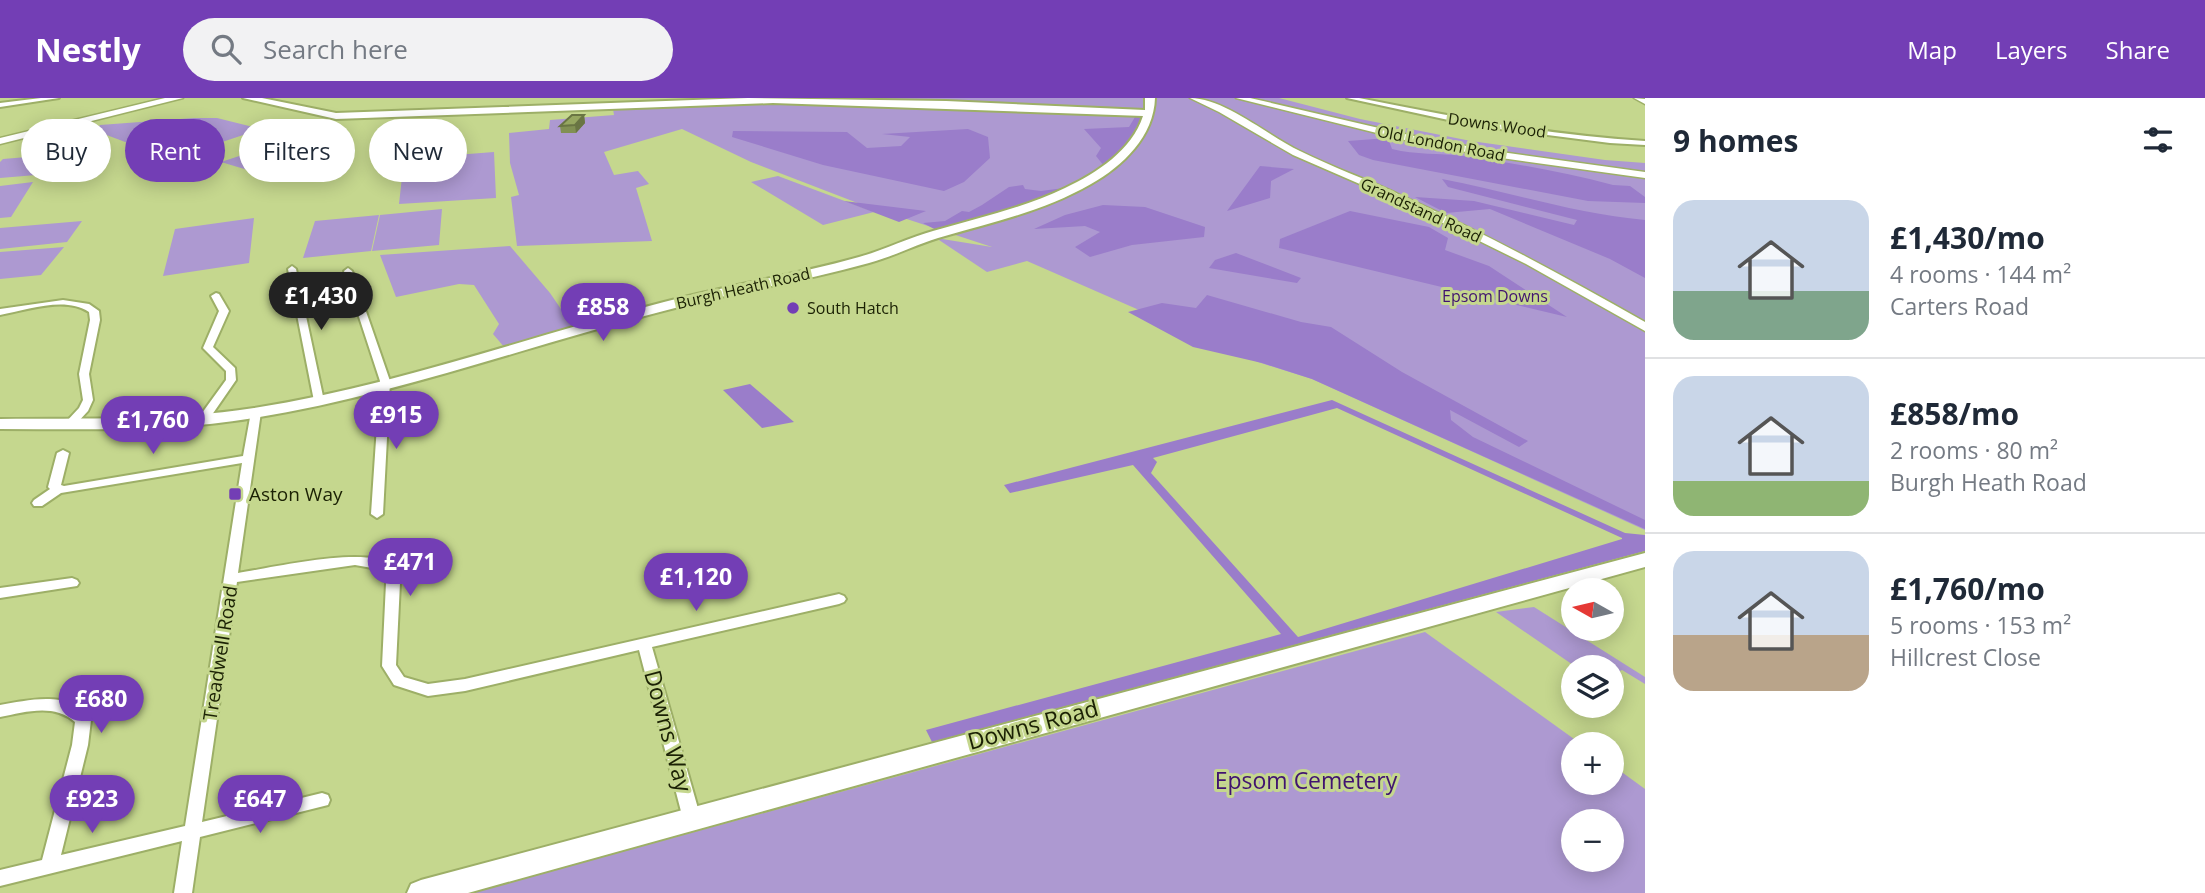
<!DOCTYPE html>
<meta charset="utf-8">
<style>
:root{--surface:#fff;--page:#f2f2f3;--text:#1f2937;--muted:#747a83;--line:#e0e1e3;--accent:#733eb5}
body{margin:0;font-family:"Open Sans",sans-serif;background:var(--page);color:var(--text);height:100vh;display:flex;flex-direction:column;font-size:26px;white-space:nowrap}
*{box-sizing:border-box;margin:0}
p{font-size:23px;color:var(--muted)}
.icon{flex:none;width:38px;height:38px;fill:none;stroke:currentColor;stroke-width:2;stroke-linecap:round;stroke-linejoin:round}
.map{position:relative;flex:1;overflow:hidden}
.panel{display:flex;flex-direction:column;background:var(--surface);width:560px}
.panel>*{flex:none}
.top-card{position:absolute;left:21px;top:21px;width:665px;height:63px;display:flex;gap:14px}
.needle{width:46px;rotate:278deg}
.buttons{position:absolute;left:1561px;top:480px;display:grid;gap:14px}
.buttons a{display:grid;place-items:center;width:63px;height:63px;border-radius:50%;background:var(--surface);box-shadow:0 4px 18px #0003;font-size:35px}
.price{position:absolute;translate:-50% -60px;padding:0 16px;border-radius:24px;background:var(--accent);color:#fff;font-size:23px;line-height:46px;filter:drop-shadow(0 2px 4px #0008)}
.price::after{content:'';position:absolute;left:50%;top:42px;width:21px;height:16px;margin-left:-10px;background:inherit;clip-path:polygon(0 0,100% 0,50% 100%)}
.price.on{background:#222;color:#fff}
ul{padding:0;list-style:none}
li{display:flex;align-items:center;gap:21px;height:175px;padding:0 28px}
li+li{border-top:2px solid var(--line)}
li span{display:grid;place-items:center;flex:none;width:196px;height:140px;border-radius:21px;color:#555}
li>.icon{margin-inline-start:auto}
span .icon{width:84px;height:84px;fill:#fffc;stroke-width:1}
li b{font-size:30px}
h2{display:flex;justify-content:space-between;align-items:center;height:84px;padding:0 28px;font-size:30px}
.chip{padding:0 24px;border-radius:32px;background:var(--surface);box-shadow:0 4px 18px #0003;font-size:24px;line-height:63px}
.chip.on{background:var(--accent);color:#fff}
header{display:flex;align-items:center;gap:42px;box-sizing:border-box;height:98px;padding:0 35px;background:var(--accent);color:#fff}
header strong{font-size:33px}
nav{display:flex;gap:38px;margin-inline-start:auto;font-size:24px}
.search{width:490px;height:63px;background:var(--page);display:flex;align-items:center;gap:18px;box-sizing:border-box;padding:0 24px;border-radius:38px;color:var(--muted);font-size:26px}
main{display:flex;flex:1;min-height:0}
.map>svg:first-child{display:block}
</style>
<header>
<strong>Nestly</strong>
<div class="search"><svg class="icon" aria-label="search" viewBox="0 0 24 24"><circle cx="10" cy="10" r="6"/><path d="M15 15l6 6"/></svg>Search here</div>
<nav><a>Map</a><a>Layers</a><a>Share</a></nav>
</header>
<main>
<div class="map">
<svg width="1645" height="795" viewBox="0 0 1645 795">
<rect width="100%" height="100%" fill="#c5d78e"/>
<!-- green -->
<path fill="#ad99d1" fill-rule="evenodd" d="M792 0H1279L1360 21 1471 43 1605 62 1645 65V432L1312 281 1258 264 1027 163 987 174 936 140 992 149 855 104 751 64 682 31 604 54 614 77 638 73 649 86 636 90 652 143 517 148 511 99 519 97 510 65 509 35 549 31 550 22 614 17 613 11 755 5Z
M194 20H217L261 31 195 53 185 50 189 48 173 46 149 53 96 33 100 27Z
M264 50 311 63 268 78 221 64Z
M111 52 96 72 0 80V64L3 61Z
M494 54 496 100 399 106 404 61Z
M778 78 874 114 823 127 751 84Z
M33 84 11 119 0 120V88Z
M442 111 439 147 372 153 380 117Z
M379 117 371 153 303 160 315 123Z
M254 120 249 165 163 178 175 131Z
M82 123 67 144 0 151V130Z
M510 148 550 195 574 230 505 250 493 236 499 226 474 187 459 186 396 199 380 157Z
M64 149 41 177 0 181V154Z
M1534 509 1645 579V586L1622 572 1612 577V569H1576L1496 514Z
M1425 534 1581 646H1573V684H1612V667L1645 691V795H471ZM1573 723H1612V761H1573Z"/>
<!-- forest -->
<path fill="#9a7dca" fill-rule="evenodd" d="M1135 19H1142C1132 39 1121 53 1104 68L1096 58 1101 50 1084 31 1129 29Z
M968 31 988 39 990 60 964 84 944 93 823 67 732 39 733 33 847 34 867 50 901 48 910 39 882 36Z
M1388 40 1392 51C1416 57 1439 55 1463 58 1514 65 1563 74 1613 87L1630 88 1645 99V105L1588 103 1373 62 1359 57 1348 43Z
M1260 68 1294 71 1271 83 1270 100 1227 113Z
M1442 81C1510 94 1576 116 1645 122V180L1610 161 1490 111 1446 115 1415 99 1474 103 1574 127 1577 122 1448 89Z
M1023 87 1025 91 1041 93 1064 90 968 127 938 133 923 125 945 123 962 113 969 114 982 107 1009 89Z
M844 103 926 113 899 124Z
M1103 107 1145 109 1205 129 1204 139 1132 147 1090 159 1075 149 1100 134 1085 128 1034 131 1065 117Z
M1350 113 1429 129 1448 140 1445 152 1489 168 1567 219 1279 150 1280 141Z
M1236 155 1301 180 1297 185 1209 170 1215 162Z
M1207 197 1301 224 1331 229 1402 274 1528 343 1519 349 1450 312 1451 322 1473 339 1645 422V431L1312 281 1262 265 1193 249 1128 214 1162 205 1196 210Z
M750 286 794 324 762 330 723 292Z
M1332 302 1625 435 1645 437V453L932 644 926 632 1281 536 1133 367 1010 395 1004 387ZM1337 310 1622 440V441L1298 539 1151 375 1157 364 1153 360Z"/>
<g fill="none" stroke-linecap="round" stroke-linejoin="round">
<!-- minor casing -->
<g stroke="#9daf67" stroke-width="4">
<path id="minor" d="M41 0H59L0 9V5Z
M1347 0H1359C1454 19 1548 37 1645 43V47L1610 45 1476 28Z
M292 168 296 171 324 303 319 306 314 303 288 171Z
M348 170 352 173 390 283 383 416 377 420 371 416 380 283 344 173Z
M216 195 219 196 229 213 213 249 235 270 236 282 207 324 203 325 197 322 226 282V273L203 250 219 213 211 198Z
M63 202 89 206 99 213 100 222 89 276 93 302 88 313 75 327 71 328 65 325 79 310 83 302 79 276 90 222 89 214C65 198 27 212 0 217V211Z
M256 311 261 314 238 475C270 470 365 448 390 466 396 471 398 478 400 485L396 567 404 579 428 586 465 581 839 496 844 498 846 501 844 504 839 506 652 549 701 721 698 726 692 728 686 726 683 721 639 552 465 593 428 598 394 587 382 568 386 485 385 477 378 471 355 467 237 484 202 724 322 695 328 697 330 702 328 707 200 739 192 795H174L182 743 0 788V772L42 762 72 647 75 624C54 605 25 614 0 619V607C29 602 72 591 91 622L88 647 61 757 185 728 242 365 61 395 42 408H34L32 405 34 402 50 391 48 389 57 355 63 352 69 355 61 387 64 388 243 358 251 314Z
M72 480 77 482 79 485 77 488 0 500V490Z"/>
</g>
<!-- tertiary casing -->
<g stroke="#9daf67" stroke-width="3">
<path id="tertiary" d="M1190 0C1225 0 1268 38 1300 53 1332 69 1366 81 1398 96 1483 134 1564 178 1645 224V233L1526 166 1392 100 1293 57 1219 14Z
M1236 0H1250L1409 37 1487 52 1645 74V80L1487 58 1409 43Z
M1634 0 1645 1V6Z"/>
</g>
<!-- secondary casing -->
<g stroke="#9daf67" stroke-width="4">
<path id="secondary" d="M243 0H262L336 15 748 0 946 3 1145 12V0H1155C1154 38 1123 68 1091 86 1046 112 995 124 945 138 919 145 895 158 869 165 805 183 740 193 675 210 535 245 398 297 254 320 171 334 85 331 0 331V321C85 320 170 323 254 310 394 288 527 239 664 204 729 187 795 177 859 159 884 152 908 140 933 133 978 120 1023 110 1065 90 1097 75 1132 52 1143 18L773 5 336 21Z
M1645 455V469L468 795H407L411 786 421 782Z"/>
</g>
<!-- primary casing -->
<g stroke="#9daf67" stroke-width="3">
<path id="primary" d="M165 0H183L0 46V40Z"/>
</g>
<!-- minor -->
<use href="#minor" fill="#fff" fill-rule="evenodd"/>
<!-- tertiary -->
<use href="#tertiary" fill="#fff" fill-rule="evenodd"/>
<!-- secondary -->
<use href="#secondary" fill="#fff" fill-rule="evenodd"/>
<!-- primary -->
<use href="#primary" fill="#fff" fill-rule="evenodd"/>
</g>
<!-- wall -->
<path fill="#819053" d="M584 17 585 25 576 35H561L560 28Z"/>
<!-- shaded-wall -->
<path fill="#697543" d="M584 17 585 25 576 35 575 27Z"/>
<!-- building -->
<path fill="#96a760" stroke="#697543" stroke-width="2" d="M572 17H584L575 27 560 28Z"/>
<!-- markers -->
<g fill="#733eb5" stroke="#c5d78e" stroke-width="2.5">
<circle cx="793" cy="210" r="7"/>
<rect x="228" y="389" width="14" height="14" rx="3.5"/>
</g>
<g text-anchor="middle" stroke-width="6" stroke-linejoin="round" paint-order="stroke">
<!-- far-street labels -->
<g font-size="16" fill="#1b2104" stroke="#c5d78e">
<text transform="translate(1497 27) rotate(8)" y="6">Downs Wood</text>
<text transform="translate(1441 45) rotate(11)" y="6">Old London Road</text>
<text transform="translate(1421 112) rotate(25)" y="6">Grandstand Road</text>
<text transform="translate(743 190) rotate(-13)" y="6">Burgh Heath Road</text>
</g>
<!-- far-park labels -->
<g font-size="16" fill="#401370" stroke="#c5d78e">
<text x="1495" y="204">Epsom Downs</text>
</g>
<!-- far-poi labels -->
<g font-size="16" fill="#1b2104" stroke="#c5d78e" text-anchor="start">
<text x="807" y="216">South Hatch</text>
</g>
<!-- poi labels -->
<g font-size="19" fill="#1b2104" stroke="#c5d78e" text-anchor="start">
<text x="249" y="403">Aston Way</text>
</g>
<!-- street labels -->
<g font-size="19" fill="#1b2104" stroke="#c5d78e">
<text transform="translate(220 555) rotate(-81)" y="7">Treadwell Road</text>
</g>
<!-- near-street labels -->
<g font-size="23" fill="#1b2104" stroke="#c5d78e">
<text transform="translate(1033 627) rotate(-15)" y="8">Downs Road</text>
<text transform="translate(668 633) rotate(75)" y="8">Downs Way</text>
</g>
<!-- near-park labels -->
<g font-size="23" fill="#401370" stroke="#c5d78e">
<text x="1306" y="691">Epsom Cemetery</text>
</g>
</g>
</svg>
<div class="buttons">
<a><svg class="needle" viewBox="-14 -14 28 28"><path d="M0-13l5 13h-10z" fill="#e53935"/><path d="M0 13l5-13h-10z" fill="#747a83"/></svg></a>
<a><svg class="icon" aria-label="layers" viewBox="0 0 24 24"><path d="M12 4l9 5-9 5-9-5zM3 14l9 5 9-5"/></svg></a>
<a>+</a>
<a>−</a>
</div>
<b class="price on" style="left:321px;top:234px">£1,430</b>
<b class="price" style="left:603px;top:245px">£858</b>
<b class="price" style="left:396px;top:353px">£915</b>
<b class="price" style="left:153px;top:358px">£1,760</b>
<b class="price" style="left:410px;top:500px">£471</b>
<b class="price" style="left:696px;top:515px">£1,120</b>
<b class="price" style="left:101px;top:637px">£680</b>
<b class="price" style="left:92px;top:737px">£923</b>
<b class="price" style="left:260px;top:737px">£647</b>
<div class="top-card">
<a class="chip">Buy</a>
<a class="chip on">Rent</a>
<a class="chip">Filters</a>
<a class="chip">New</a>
</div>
</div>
<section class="panel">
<h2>9 homes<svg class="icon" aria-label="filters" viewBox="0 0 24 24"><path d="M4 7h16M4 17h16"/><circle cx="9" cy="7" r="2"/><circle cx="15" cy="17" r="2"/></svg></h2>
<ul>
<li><span style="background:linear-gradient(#c9d6e8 65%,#7fa58c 0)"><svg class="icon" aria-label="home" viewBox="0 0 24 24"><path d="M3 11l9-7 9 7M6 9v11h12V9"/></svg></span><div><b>£1,430/mo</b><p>4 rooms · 144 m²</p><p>Carters Road</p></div></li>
<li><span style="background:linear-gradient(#c9d6e8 75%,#8fb573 0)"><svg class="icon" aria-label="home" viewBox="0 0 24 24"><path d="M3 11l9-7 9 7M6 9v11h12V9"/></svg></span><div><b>£858/mo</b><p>2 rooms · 80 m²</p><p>Burgh Heath Road</p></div></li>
<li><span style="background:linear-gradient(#c9d6e8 60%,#b9a48a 0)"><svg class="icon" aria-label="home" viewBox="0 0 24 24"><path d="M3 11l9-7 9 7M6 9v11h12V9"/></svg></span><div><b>£1,760/mo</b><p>5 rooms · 153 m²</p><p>Hillcrest Close</p></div></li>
</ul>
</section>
</main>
